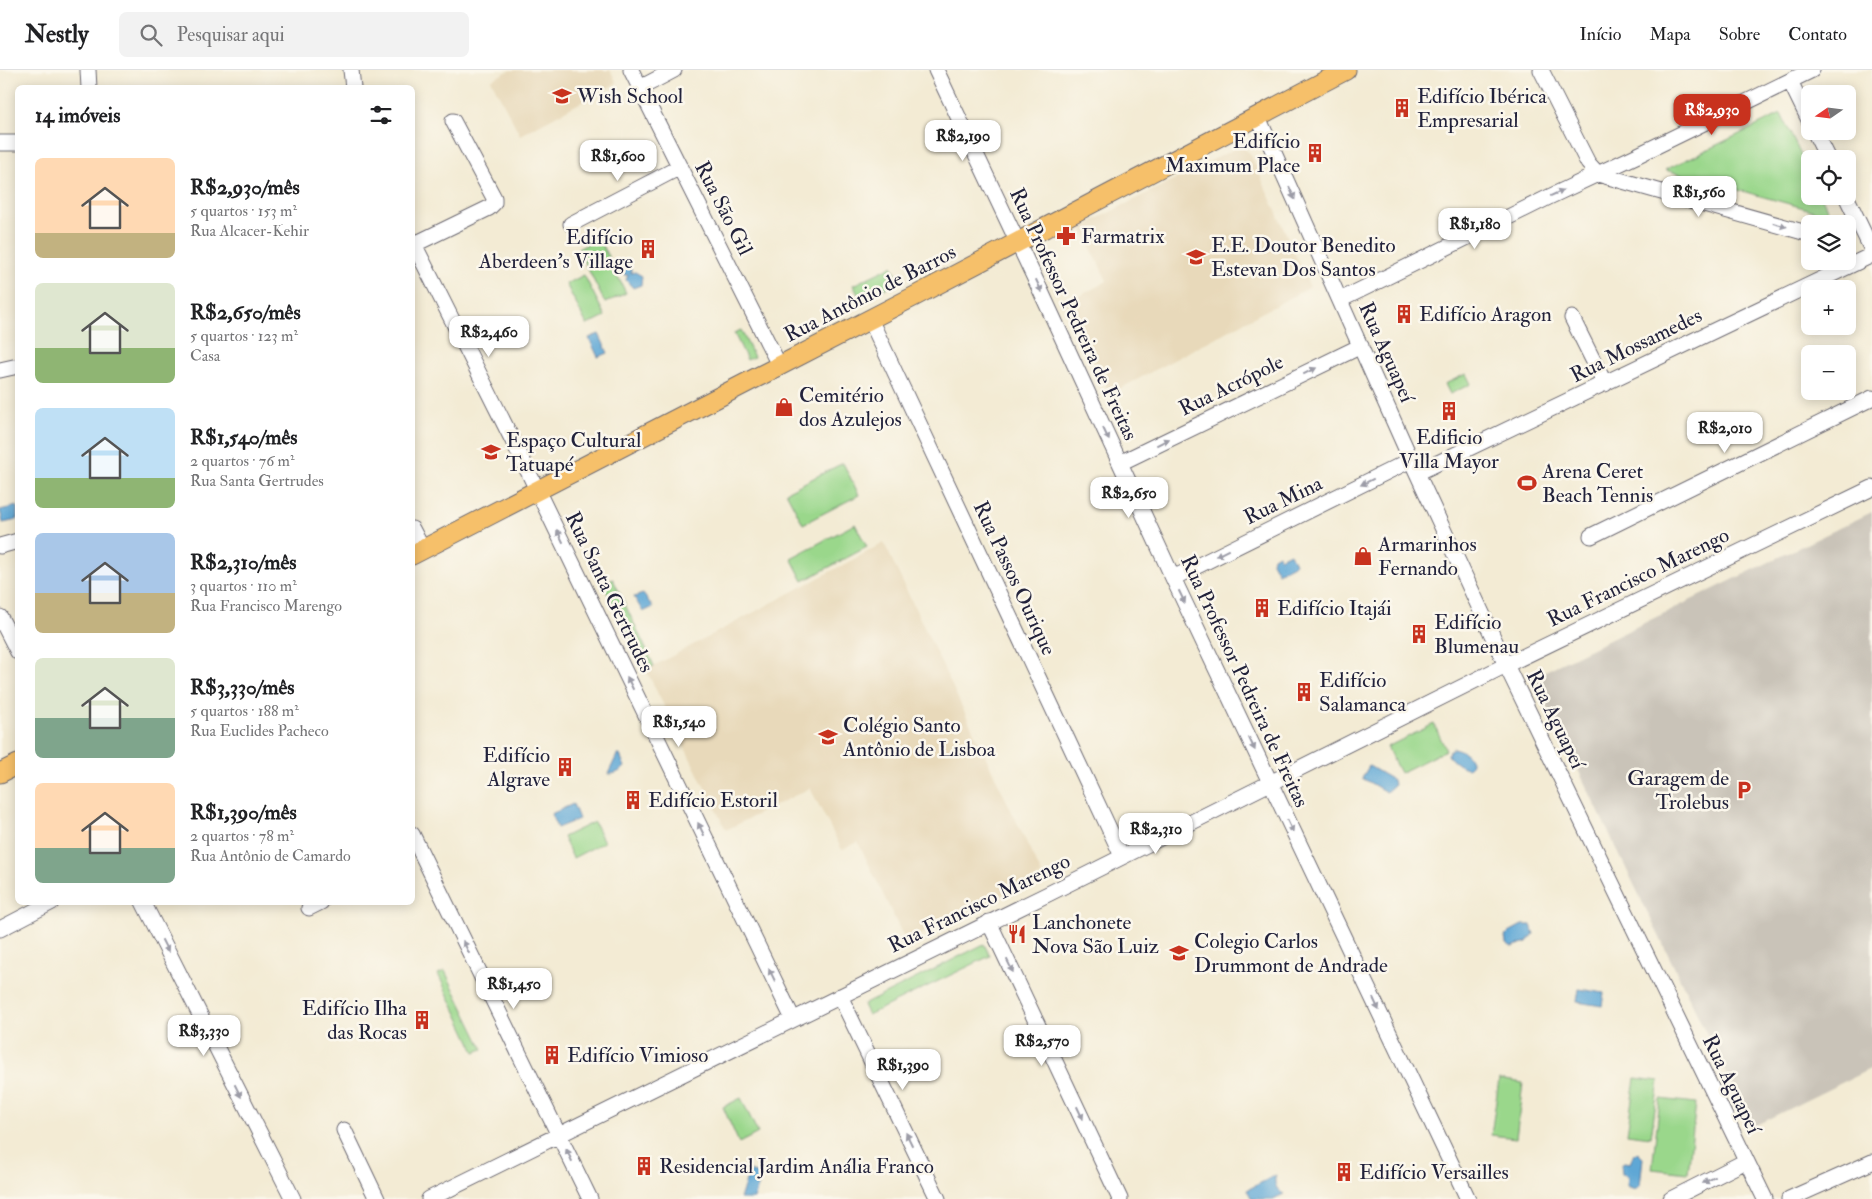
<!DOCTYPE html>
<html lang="pt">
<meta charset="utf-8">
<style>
:root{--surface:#fff;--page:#f2f2f2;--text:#202124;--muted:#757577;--line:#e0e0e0;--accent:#c8321e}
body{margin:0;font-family:"IM FELL Double Pica",serif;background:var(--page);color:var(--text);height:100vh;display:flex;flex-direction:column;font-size:19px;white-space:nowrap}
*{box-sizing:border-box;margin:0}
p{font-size:16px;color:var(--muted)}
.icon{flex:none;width:28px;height:28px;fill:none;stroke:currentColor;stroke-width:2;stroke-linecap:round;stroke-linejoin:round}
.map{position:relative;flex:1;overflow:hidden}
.details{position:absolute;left:15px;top:15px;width:400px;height:820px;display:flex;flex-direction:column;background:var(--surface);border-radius:8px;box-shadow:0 2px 12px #0003}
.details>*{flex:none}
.needle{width:32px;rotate:256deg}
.tools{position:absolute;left:1801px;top:15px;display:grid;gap:10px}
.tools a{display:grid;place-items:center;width:55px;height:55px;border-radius:8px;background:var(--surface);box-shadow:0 2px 12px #0003;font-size:25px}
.price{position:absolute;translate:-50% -42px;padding:0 11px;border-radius:10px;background:#fff;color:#222;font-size:16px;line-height:32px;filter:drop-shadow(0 1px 2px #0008)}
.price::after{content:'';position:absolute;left:50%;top:30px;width:15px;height:11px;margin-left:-8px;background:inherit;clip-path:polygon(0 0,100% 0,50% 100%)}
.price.selected{background:var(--accent);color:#fff}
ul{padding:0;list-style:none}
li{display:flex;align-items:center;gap:15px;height:125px;padding:0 20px}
li span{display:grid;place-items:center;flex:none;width:140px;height:100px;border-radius:8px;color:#555}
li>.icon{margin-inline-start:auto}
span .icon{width:60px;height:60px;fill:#fffc;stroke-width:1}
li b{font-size:21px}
h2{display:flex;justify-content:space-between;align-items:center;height:60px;padding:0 20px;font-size:21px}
header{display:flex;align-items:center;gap:30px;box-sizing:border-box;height:70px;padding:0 25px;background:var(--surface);border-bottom:1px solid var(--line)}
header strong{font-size:24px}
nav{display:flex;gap:28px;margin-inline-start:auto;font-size:18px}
.search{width:350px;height:45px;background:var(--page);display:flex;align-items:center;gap:12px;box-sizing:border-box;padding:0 18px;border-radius:8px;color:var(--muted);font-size:19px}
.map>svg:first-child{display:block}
</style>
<header>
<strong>Nestly</strong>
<div class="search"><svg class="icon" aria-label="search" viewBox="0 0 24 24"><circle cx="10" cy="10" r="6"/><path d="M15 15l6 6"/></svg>Pesquisar aqui</div>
<nav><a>Início</a><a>Mapa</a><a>Sobre</a><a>Contato</a></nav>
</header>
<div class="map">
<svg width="1872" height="1129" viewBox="0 0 1872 1129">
<rect width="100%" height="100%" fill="#fbf7ec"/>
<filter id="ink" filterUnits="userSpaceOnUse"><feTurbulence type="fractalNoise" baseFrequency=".02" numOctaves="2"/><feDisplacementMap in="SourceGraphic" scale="10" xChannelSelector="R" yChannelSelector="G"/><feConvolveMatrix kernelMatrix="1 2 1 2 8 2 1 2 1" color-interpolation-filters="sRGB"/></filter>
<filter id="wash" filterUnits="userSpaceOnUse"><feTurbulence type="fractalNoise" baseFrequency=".0096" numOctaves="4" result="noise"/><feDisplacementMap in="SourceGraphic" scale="20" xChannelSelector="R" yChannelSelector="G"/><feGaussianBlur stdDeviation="1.12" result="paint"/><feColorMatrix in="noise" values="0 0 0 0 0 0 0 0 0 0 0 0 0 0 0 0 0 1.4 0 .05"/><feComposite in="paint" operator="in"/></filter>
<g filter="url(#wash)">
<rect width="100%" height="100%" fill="#f3ebd4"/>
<!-- built -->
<path fill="#e8d9ba" d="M510 0H610L617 13 520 65 491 10Z
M1242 77 1250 83 1310 217 1110 324 1067 233 1107 211 1081 157 1234 79Z
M884 473 1042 805 906 872 858 772 842 780 810 718 726 760 646 600Z"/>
<!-- industrial -->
<path fill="#c9c3b8" d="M1872 442V998L1752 1057 1533 607Z"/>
<!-- green -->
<path fill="#9ad78b" stroke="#5e7c63" d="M1781 44 1810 104V126H1821L1834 154 1823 145 1808 139 1665 100Z
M599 168 626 223 605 233 578 179Z
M892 196 900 211 861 230 853 215Z
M584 205 605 246 587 255 566 214Z
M741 260 754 287 747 290 734 263Z
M1466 304 1471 314 1450 324 1445 314Z
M843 393 859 425 803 454 786 422Z
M855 454 867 477 803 511 791 488Z
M613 509 654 596 646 600 603 514Z
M1434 654 1446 680 1400 703 1387 677Z
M594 752 604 772 573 788 563 767Z
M984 874 990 886 868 945 863 935Z
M445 901 483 979 475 982 438 904Z
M1635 1008 1659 1011 1651 1067 1627 1064Z
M1499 1009 1523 1013 1516 1068 1491 1065Z
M741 1028 758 1063 739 1073 723 1037Z
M1660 1029 1696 1033 1688 1103 1652 1099Z"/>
<!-- water -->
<path fill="#5ea7d5" stroke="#406488" d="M628 195 631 198V203L635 202 642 206 641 215 633 218 626 210 628 205H624V198Z
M599 264 608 283 598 287 589 268Z
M17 436V450L3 453 0 440Z
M1290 483 1295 494 1278 503 1272 492 1273 487 1278 484 1280 488Z
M643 524 653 537 643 542 634 527Z
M1453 678C1462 680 1470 684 1472 694L1468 698C1462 698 1452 691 1448 685L1449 681Z
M617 685H620L625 697C620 702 615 704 608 704Z
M1369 696 1393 710 1394 715 1386 722 1362 708Z
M573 734 579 749 557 758 551 744Z
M1522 855H1531L1534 864 1527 872 1512 877 1506 873 1505 866 1509 862Z
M1579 919 1604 923 1602 936 1577 932Z
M1638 1083 1643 1088 1640 1115 1635 1119 1627 1116 1628 1106 1622 1103 1621 1094 1624 1092 1630 1093 1634 1084Z
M749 1101 762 1105 754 1129H740Z
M1276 1105C1273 1113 1276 1120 1284 1124L1273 1129H1252L1247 1120Z"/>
</g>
<g filter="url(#ink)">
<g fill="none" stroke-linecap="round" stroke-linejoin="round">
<!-- minor casing -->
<g stroke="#6b6871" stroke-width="17">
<path id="minor" d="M88 0 89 18
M351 0 353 18
M631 0 779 295
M936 0 1037 213 1173 508 1468 1129
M1541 0 1588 93 1598 104 1810 164
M1790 11 1810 52
M640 18 674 0
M1258 47 1411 390 1506 595 1765 1129
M1814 61 1828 89
M0 73H18
M1846 126 1872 180
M571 154 680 97
M412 170 525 395 793 949
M415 174 489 138 494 133V128L453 51
M1340 230 1549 127 1640 84 1812 0
M1572 248 1605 314
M870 249 1122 786
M0 300 18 296
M1120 393 1361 276
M1417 403 1872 185
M412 459 423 480
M1591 466 1872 328
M0 476 18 471
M1173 508 1411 390
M0 547 18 582
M412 764 590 1129
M143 832 293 1129
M309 838 321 832
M989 852 1120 1129
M0 859 52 832
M840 926 938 1129
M344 1060 377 1129
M429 1129 1048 824 1506 595 1872 418
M1671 1129 1746 1091
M1789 1129 1872 1092"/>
</g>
<!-- major casing -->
<g stroke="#6b6871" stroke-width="21">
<path id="major" d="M412 485 915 226 1346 0
M0 703 18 694"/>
</g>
<!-- minor -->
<use href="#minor" stroke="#fff" stroke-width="15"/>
<!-- major -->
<use href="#major" stroke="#f6c06b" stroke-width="19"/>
</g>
<!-- one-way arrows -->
<defs><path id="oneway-solid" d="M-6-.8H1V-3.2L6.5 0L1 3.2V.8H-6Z" transform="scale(1.25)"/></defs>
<g fill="#9c9ca7">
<use href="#oneway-solid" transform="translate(1292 123) rotate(66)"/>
<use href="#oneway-solid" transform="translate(1557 123) rotate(-24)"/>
<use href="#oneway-solid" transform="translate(1780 155) rotate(15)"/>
<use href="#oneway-solid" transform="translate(1039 216) rotate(65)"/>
<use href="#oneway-solid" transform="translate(1310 301) rotate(-26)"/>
<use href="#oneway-solid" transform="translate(1106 364) rotate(65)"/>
<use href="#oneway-solid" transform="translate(1163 372) rotate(-27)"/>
<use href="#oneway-solid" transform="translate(1367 412) rotate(154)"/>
<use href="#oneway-solid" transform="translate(560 466) rotate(-116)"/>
<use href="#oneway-solid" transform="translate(1222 483) rotate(154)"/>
<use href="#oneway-solid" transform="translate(1182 527) rotate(64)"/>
<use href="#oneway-solid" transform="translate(630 613) rotate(-116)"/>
<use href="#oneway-solid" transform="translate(1252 674) rotate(65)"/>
<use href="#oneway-solid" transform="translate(1290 756) rotate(65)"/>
<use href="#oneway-solid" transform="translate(701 759) rotate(-116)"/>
<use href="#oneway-solid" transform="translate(165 876) rotate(63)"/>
<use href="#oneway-solid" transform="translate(466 877) rotate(-116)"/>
<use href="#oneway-solid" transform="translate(1010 896) rotate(64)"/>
<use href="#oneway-solid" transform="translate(772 905) rotate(-116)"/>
<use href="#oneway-solid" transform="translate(1376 934) rotate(65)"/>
<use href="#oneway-solid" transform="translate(238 1021) rotate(63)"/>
<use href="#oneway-solid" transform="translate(1080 1043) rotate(65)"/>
<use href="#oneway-solid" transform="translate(909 1069) rotate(-116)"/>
<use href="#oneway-solid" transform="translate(569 1085) rotate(-115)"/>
<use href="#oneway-solid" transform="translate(1709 1110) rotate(153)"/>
</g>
</g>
<!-- icons -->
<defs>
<g id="school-bare" transform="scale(1.5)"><path d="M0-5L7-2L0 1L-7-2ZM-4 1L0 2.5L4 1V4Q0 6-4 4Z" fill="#c8321e" stroke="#fbf7ec" stroke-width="2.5" paint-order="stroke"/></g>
<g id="building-bare" transform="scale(1.5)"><path d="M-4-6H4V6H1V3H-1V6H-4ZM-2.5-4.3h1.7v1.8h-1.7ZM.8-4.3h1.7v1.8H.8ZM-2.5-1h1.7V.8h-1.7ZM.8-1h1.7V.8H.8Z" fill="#c8321e" stroke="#fbf7ec" stroke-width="2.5" paint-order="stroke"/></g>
<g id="pharmacy-bare" transform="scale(1.5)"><path d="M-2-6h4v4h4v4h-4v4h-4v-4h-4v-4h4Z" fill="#c8321e" stroke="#fbf7ec" stroke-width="2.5" paint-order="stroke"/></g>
<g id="shop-bare" transform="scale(1.5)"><path d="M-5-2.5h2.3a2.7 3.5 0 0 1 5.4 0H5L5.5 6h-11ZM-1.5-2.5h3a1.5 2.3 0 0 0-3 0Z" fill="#c8321e" stroke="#fbf7ec" stroke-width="2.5" paint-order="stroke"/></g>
<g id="university-bare" transform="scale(1.5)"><path d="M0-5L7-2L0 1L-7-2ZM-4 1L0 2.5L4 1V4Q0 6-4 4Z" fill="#c8321e" stroke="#fbf7ec" stroke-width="2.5" paint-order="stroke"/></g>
<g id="stadium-bare" transform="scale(1.5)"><path d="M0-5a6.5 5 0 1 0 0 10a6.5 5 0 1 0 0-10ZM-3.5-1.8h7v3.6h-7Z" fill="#c8321e" stroke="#fbf7ec" stroke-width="2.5" paint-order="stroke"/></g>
<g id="parking-bare" transform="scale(1.5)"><path d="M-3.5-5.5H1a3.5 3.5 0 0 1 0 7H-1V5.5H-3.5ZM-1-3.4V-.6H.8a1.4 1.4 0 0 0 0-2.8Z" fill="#c8321e" stroke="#fbf7ec" stroke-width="2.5" paint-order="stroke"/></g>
<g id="restaurant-bare" transform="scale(1.5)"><path d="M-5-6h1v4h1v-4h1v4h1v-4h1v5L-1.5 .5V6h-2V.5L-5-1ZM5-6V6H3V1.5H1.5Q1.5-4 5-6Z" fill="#c8321e" stroke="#fbf7ec" stroke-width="2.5" paint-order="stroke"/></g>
</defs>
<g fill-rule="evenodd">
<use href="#school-bare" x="562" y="26"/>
<use href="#building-bare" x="1402" y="38"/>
<use href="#building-bare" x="1315" y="83"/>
<use href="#pharmacy-bare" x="1066" y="166"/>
<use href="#building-bare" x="648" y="179"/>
<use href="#school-bare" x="1196" y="187"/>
<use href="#building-bare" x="1404" y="244"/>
<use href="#shop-bare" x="784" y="337"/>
<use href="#building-bare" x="1449" y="341"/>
<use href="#university-bare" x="491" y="382"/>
<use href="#stadium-bare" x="1527" y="413"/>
<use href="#shop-bare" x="1363" y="486"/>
<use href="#building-bare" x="1262" y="538"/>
<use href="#building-bare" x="1419" y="564"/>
<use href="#building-bare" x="1304" y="622"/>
<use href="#school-bare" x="828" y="667"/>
<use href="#building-bare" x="565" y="697"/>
<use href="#parking-bare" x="1744" y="720"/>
<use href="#building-bare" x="633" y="730"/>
<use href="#restaurant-bare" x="1017" y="864"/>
<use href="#school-bare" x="1179" y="883"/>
<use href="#building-bare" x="422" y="950"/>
<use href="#building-bare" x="552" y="985"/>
<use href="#building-bare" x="644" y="1096"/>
<use href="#building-bare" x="1344" y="1102"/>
</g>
<g text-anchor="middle" stroke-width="5" stroke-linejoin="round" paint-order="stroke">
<!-- poi labels -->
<g font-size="21" fill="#22223b" stroke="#fbf7ec" text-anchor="start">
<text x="577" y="33">Wish School</text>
<text x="1417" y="33">Edifício Ibérica<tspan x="1417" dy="24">Empresarial</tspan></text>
<text x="1300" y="78" text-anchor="end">Edifício<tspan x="1300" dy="24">Maximum Place</tspan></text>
<text x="1081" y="173">Farmatrix</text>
<text x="633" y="174" text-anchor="end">Edifício<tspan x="633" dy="24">Aberdeen's Village</tspan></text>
<text x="1211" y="182">E.E. Doutor Benedito<tspan x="1211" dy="24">Estevan Dos Santos</tspan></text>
<text x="1419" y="251">Edifício Aragon</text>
<text x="799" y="332">Cemitério<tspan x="799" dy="24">dos Azulejos</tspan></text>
<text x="1449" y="374" text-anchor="middle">Edificio<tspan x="1449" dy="24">Villa Mayor</tspan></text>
<text x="506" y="377">Espaço Cultural<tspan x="506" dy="24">Tatuapé</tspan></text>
<text x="1542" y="408">Arena Ceret<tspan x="1542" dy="24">Beach Tennis</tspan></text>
<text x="1378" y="481">Armarinhos<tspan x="1378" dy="24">Fernando</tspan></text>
<text x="1277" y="545">Edifício Itajái</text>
<text x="1434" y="559">Edifício<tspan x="1434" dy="24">Blumenau</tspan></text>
<text x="1319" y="617">Edifício<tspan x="1319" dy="24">Salamanca</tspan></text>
<text x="843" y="662">Colégio Santo<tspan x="843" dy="24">Antônio de Lisboa</tspan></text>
<text x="550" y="692" text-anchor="end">Edifício<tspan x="550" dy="24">Algrave</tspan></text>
<text x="1729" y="715" text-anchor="end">Garagem de<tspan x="1729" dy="24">Trolebus</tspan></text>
<text x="648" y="737">Edifício Estoril</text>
<text x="1032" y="859">Lanchonete<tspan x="1032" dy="24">Nova São Luiz</tspan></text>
<text x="1194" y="878">Colegio Carlos<tspan x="1194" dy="24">Drummont de Andrade</tspan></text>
<text x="407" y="945" text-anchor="end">Edifício Ilha<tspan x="407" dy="24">das Rocas</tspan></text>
<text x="567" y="992">Edifício Vimioso</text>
<text x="659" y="1103">Residencial Jardim Anália Franco</text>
<text x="1359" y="1109">Edifício Versailles</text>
</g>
<!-- street labels -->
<g font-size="21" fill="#22223b" stroke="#fbf7ec">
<text transform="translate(724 138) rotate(63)" y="7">Rua São Gil</text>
<text transform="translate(870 223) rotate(-27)" y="7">Rua Antônio de Barros</text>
<text transform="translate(1074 244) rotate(65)" y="7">Rua Professor Pedreira de Freitas</text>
<text transform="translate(1636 275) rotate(-26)" y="7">Rua Mossamedes</text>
<text transform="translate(1387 282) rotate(66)" y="7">Rua Aguapeí</text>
<text transform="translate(1231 315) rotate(-26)" y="7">Rua Acrópole</text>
<text transform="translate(1283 430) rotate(-26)" y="7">Rua Mina</text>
<text transform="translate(1638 507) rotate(-26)" y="7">Rua Francisco Marengo</text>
<text transform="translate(1015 508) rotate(65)" y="7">Rua Passos Ourique</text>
<text transform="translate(610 522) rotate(64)" y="7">Rua Santa Gertrudes</text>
<text transform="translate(1245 611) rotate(65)" y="7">Rua Professor Pedreira de Freitas</text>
<text transform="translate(1556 649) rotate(64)" y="7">Rua Aguapeí</text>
<text transform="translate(979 833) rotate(-26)" y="7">Rua Francisco Marengo</text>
<text transform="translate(1732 1014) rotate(64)" y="7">Rua Aguapeí</text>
</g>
</g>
</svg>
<div class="tools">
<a><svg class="needle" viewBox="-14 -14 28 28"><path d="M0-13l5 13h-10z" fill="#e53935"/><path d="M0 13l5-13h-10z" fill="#757577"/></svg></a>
<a><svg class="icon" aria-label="locate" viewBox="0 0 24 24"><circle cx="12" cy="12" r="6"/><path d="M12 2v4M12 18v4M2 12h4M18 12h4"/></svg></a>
<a><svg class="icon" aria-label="layers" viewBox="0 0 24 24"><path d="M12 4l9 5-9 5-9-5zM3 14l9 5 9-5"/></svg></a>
<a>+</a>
<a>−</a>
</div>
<b class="price selected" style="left:1712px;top:66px">R$2,930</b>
<b class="price" style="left:963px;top:92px">R$2,190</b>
<b class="price" style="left:618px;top:112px">R$1,600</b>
<b class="price" style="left:1699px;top:148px">R$1,560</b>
<b class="price" style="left:1475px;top:180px">R$1,180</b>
<b class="price" style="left:489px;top:288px">R$2,460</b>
<b class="price" style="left:1725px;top:384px">R$2,010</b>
<b class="price" style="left:1129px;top:449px">R$2,650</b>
<b class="price" style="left:679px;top:678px">R$1,540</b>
<b class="price" style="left:1156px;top:785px">R$2,310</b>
<b class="price" style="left:514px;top:940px">R$1,450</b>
<b class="price" style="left:204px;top:987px">R$3,330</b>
<b class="price" style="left:1042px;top:997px">R$2,570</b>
<b class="price" style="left:903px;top:1021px">R$1,390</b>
<section class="details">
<h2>14 imóveis<svg class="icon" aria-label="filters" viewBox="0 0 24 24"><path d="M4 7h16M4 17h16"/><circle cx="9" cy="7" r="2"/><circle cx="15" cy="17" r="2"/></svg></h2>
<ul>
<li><span style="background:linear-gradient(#ffd9b3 75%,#c2b280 0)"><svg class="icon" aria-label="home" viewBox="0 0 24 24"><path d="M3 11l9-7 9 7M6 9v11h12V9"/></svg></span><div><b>R$2,930/mês</b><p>5 quartos · 153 m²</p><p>Rua Alcacer-Kehir</p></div></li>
<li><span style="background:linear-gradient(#dfe7d0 65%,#8fb573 0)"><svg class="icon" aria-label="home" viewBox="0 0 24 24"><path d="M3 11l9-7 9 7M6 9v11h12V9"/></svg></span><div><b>R$2,650/mês</b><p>5 quartos · 123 m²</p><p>Casa</p></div></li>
<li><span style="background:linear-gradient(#bfe0f5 70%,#8fb573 0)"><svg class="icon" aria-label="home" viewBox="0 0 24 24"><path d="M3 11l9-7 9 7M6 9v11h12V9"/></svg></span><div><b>R$1,540/mês</b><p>2 quartos · 76 m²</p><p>Rua Santa Gertrudes</p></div></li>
<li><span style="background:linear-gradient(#a9c7e8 60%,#c2b280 0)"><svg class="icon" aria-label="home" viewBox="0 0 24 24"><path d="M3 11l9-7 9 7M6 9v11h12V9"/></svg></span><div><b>R$2,310/mês</b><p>3 quartos · 110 m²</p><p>Rua Francisco Marengo</p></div></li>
<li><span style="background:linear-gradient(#dfe7d0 60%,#7fa58c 0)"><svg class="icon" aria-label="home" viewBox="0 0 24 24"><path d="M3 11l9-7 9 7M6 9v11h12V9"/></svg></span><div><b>R$3,330/mês</b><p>5 quartos · 188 m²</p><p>Rua Euclides Pacheco</p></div></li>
<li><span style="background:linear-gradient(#ffd9b3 65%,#7fa58c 0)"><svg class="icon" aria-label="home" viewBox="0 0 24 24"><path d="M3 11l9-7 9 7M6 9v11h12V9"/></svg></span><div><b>R$1,390/mês</b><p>2 quartos · 78 m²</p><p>Rua Antônio de Camardo</p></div></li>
</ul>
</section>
</div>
